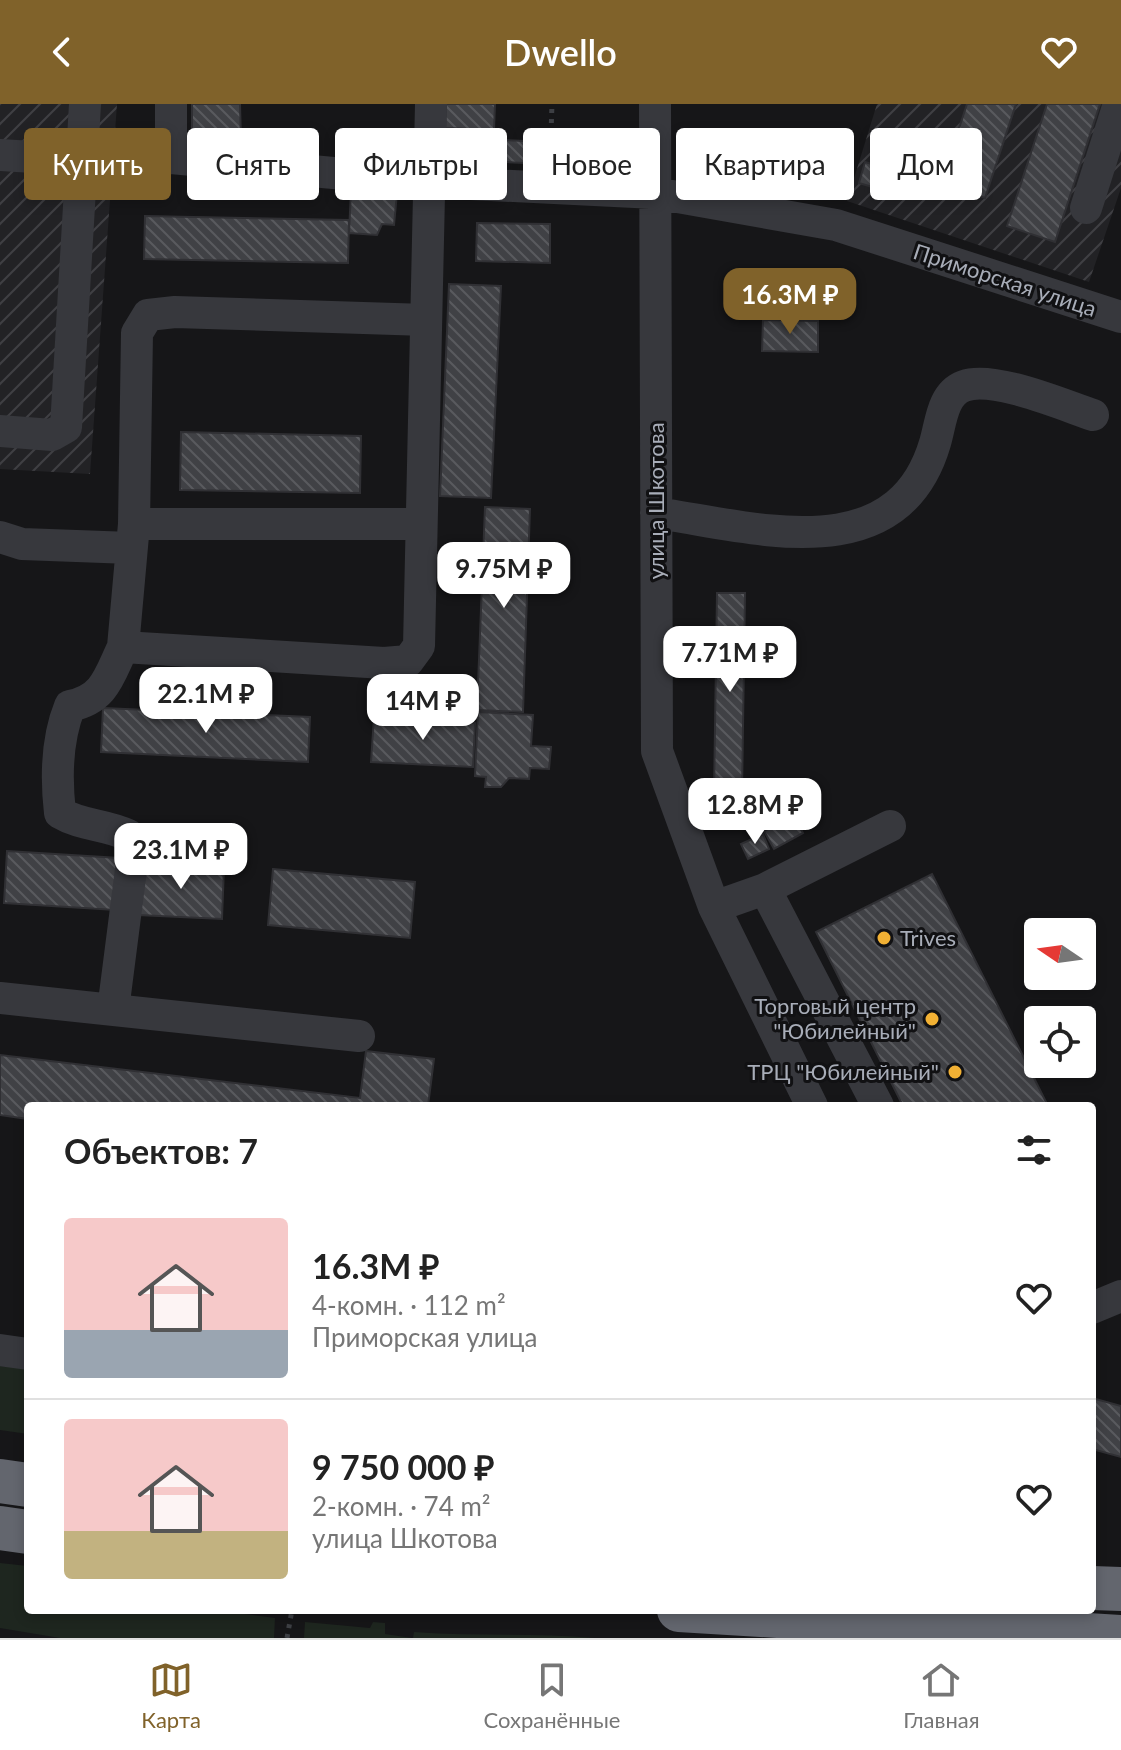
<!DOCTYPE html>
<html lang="ru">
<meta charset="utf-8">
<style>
:root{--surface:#fff;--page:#f6f6f6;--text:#222;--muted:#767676;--line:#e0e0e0;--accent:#80622a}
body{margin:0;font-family:Lato,sans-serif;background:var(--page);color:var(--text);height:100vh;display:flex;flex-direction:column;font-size:30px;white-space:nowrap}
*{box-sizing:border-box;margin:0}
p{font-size:26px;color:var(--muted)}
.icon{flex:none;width:44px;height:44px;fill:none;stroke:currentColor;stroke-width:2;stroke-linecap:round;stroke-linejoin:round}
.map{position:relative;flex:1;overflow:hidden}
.drawer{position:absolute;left:24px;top:998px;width:1072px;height:512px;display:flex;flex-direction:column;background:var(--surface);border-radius:8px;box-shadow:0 4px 12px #0003}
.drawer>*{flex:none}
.top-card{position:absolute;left:24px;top:24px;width:1074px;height:72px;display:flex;gap:16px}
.needle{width:52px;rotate:283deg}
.controls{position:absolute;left:1024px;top:814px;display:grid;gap:16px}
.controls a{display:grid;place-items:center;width:72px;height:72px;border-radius:8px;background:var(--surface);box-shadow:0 4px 12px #0003;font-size:40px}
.price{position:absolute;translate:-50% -68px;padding:0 18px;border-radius:16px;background:#fff;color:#222;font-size:26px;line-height:52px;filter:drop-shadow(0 2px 4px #0008)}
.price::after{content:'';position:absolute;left:50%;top:48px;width:24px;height:18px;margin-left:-12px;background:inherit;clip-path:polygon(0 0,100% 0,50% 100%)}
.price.active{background:var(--accent);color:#fff}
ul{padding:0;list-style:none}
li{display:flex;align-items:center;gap:24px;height:200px;padding:0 40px}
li+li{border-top:2px solid var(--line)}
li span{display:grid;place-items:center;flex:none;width:224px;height:160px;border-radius:8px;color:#555}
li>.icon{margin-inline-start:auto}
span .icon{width:96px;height:96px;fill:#fffc;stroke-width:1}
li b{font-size:34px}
h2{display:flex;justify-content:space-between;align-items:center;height:96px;padding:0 40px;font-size:34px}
.chip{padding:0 28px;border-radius:8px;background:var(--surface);box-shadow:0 4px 12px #0003;font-size:28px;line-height:72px}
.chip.active{background:var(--accent);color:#fff}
header{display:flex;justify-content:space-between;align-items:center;height:104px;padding:0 40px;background:var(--accent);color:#fff;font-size:36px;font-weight:600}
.menu{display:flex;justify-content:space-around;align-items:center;height:112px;border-top:2px solid var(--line);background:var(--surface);font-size:22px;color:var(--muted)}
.menu a{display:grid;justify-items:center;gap:4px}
.menu .active{color:var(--accent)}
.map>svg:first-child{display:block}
</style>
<header><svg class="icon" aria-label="back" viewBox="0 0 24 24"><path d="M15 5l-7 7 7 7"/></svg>Dwello<svg class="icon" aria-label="heart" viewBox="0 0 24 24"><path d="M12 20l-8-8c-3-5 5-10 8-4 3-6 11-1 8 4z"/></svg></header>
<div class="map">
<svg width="1121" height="1534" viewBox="0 0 1121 1534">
<defs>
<pattern id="industrial-furrows" width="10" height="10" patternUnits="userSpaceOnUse" patternTransform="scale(2)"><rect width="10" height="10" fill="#222225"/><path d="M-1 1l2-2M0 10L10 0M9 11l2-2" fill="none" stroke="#3f3f43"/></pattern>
<pattern id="building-back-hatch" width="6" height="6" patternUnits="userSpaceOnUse" patternTransform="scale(2)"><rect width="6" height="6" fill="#404145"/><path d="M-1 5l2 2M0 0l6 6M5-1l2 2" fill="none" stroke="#595a5e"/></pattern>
</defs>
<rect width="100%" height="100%" fill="#161618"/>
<!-- industrial -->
<path fill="url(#industrial-furrows)" d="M0 0H117L90 370 0 365Z
M877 0H1121V84L1089 178 847 97Z"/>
<!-- green -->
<path fill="#1e261f" d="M0 1262 28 1265V1330L0 1326Z
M0 1459 28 1462V1506H216L275 1514 274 1534H60L0 1524Z
M305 1518 370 1524 373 1518 385 1519V1530L412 1534H304Z
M414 1528C474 1533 535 1528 595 1534H413Z"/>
<!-- building -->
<path fill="url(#building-back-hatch)" stroke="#303034" stroke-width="2" d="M192 0H240L241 35 192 36Z
M446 0H495L494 26 445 24Z
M967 0H1016L985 94 941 79Z
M1047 0H1100L1055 138 1007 122Z
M483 35 525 37 524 59 482 57Z
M865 58 885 64 879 85 859 79Z
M351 86 397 89 394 121 382 120 377 131 349 129Z
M145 112 349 116 348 159 144 155Z
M477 119 550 120V159L476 157Z
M449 180 501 182 491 394 440 392Z
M763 216 818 217V248L762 247Z
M181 328 361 332 360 389 180 386Z
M485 403 530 405 523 608 477 606Z
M717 489H745L742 691H714Z
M103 604 310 613 308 658 101 648Z
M478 608 533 611 531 642 551 643 549 665 530 664 529 675 509 674 501 683H485L486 673 475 672Z
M374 613 475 619 473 663 371 658Z
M794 711 803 729 774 745 764 727Z
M763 730 769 745 748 755 741 740Z
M7 747 119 754 115 806 4 799Z
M140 759 224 763 222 815 138 811Z
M273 765 415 778 410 834 268 821Z
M932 770 1048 1002H903L816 828Z
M366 947 434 955 428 1002H28V1015L0 1011V951L360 994Z
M1092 1294 1121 1302V1353L1092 1345Z"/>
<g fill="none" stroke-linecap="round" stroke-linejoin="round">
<!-- path -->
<path stroke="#3d3f44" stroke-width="5" stroke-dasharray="4 6" stroke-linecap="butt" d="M550 59 552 0
M287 1534 292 1506"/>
<!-- minor -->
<path stroke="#37383d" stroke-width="32" d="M655 0 657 647 714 803 812 1002
M0 51 82 56 171 54 430 78 655 89 836 121 1121 213
M171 54V0
M1086 104 1119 0
M426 216 175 208 148 211 137 229 134 420 123 543 384 559 408 557 419 542 431 0
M0 327 52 331 66 323 85 0
M656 409C754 423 897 468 935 339 941 319 942 290 964 282 993 271 1063 301 1093 311
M134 420H420
M0 433 22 440 131 444
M765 785 890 722
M714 803 765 785 878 1002
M0 894 359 932
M113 906 133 750 128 731C105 720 82 722 60 709 56 674 57 634 70 602 105 595 109 572 123 543
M1092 1204 1121 1192
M0 1246 28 1250"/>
<!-- highway -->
<path stroke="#63666e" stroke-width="44" d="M0 1377 28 1381
M0 1424 28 1428
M1092 1484 1121 1485
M679 1506 1121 1533"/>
</g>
<!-- markers -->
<g fill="#f2b134" stroke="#111113" stroke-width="3">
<circle cx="884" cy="834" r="8"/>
<circle cx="932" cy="915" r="8"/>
<circle cx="955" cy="968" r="8"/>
</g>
<g text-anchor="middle" stroke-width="6" stroke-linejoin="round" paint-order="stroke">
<!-- street labels -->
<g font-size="22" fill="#a8adb8" stroke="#111113">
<text transform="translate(1005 176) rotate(18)" y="8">Приморская улица</text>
<text transform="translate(656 397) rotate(-90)" y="8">улица Шкотова</text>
</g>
<!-- poi labels -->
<g font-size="22" fill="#a8adb8" stroke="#111113" text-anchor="end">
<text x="900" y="842" text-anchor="start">Trives</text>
<text x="916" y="910">Торговый центр<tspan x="916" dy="25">"Юбилейный"</tspan></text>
<text x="939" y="976">ТРЦ "Юбилейный"</text>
</g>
</g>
</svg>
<div class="controls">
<a><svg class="needle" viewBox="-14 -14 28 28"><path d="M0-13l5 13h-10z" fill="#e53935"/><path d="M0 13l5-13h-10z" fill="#767676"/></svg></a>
<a><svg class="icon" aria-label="locate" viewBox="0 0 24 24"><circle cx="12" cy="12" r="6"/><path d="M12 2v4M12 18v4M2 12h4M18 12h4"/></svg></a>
</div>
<b class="price active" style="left:790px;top:232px">16.3M ₽</b>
<b class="price" style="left:504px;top:506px">9.75M ₽</b>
<b class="price" style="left:730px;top:590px">7.71M ₽</b>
<b class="price" style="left:206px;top:631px">22.1M ₽</b>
<b class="price" style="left:423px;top:638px">14M ₽</b>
<b class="price" style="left:755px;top:742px">12.8M ₽</b>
<b class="price" style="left:181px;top:787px">23.1M ₽</b>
<div class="top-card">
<a class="chip active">Купить</a>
<a class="chip">Снять</a>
<a class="chip">Фильтры</a>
<a class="chip">Новое</a>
<a class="chip">Квартира</a>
<a class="chip">Дом</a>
</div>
<section class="drawer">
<h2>Объектов: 7<svg class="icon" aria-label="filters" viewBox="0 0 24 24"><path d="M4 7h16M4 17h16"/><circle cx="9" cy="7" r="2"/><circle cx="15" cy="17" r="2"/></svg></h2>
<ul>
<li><span style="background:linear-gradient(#f6c9c9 70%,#9aa5b1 0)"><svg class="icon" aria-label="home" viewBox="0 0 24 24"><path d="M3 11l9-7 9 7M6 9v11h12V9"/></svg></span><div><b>16.3M ₽</b><p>4-комн. · 112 m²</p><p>Приморская улица</p></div><svg class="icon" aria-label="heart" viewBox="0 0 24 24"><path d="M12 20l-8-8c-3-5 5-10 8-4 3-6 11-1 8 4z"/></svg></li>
<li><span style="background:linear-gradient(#f6c9c9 70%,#c2b280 0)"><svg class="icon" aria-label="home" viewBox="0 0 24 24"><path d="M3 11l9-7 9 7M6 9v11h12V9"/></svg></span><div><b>9 750 000 ₽</b><p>2-комн. · 74 m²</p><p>улица Шкотова</p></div><svg class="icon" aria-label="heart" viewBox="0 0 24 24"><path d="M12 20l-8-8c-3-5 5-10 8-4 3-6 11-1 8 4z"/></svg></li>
</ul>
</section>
</div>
<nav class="menu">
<a class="active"><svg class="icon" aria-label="map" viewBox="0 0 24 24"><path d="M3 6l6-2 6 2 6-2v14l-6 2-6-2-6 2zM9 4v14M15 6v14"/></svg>Карта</a>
<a><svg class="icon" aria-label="saved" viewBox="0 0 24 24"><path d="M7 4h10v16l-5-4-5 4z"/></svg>Сохранённые</a>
<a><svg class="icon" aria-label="home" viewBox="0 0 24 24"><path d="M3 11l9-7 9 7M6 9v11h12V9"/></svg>Главная</a>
</nav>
